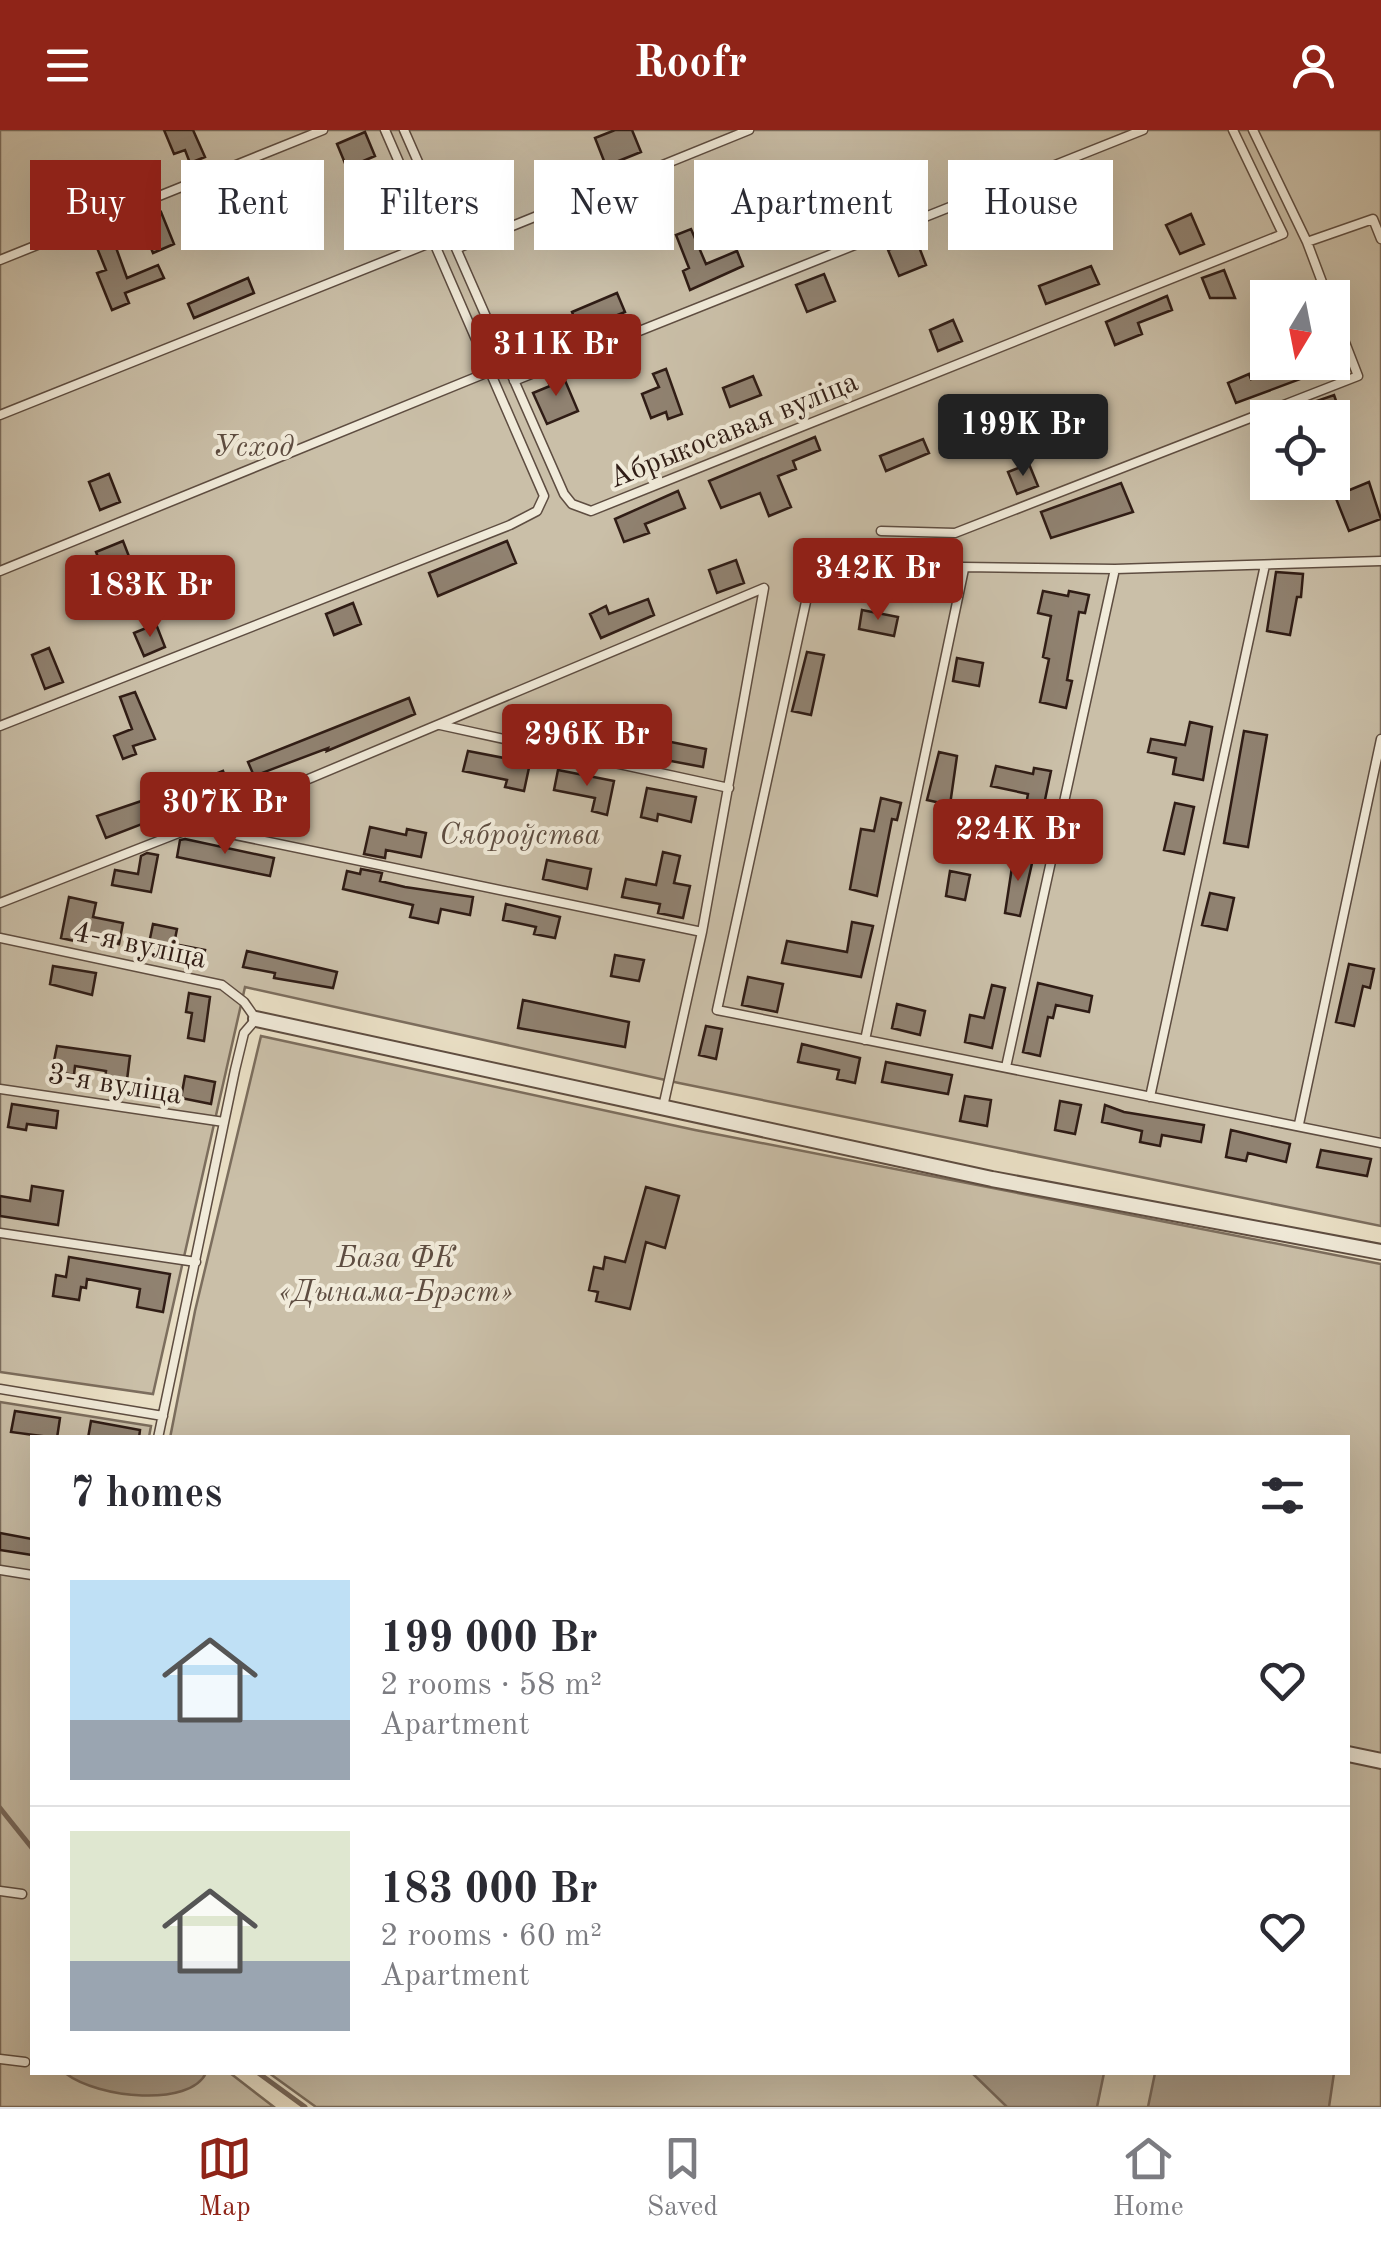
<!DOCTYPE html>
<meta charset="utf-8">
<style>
:root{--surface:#fff;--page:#f7f7f7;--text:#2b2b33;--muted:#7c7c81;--line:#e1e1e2;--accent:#8f2418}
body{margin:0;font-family:"Old Standard TT",serif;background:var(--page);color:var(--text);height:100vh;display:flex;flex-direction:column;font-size:38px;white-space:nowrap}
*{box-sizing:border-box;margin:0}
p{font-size:32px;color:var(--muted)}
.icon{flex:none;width:55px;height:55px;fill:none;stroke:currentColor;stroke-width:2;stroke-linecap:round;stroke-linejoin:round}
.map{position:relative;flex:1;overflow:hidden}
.side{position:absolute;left:30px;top:1305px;width:1320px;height:640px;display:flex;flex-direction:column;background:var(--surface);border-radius:0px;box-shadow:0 10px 40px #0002}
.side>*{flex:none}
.banner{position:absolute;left:30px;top:30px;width:1322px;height:90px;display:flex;gap:20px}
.needle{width:65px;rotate:190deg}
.fabs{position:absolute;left:1250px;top:150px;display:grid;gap:20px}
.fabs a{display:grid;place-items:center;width:100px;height:100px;border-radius:0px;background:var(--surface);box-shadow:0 10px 40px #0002;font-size:50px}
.price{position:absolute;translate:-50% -85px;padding:0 22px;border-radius:10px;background:var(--accent);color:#fff;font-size:32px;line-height:65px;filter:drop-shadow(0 2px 5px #0008)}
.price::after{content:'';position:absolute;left:50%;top:60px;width:30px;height:22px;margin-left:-15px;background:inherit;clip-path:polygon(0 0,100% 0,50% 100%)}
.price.selected{background:#222;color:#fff}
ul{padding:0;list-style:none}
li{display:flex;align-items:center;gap:30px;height:250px;padding:0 40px}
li+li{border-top:2px solid var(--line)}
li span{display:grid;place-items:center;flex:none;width:280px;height:200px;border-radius:0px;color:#555}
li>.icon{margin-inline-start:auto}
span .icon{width:120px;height:120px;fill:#fffc;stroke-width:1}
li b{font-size:42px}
h2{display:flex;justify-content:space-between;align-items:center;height:120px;padding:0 40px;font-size:42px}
.chip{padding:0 35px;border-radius:0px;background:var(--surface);box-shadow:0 10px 40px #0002;font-size:35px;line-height:90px}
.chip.selected{background:var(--accent);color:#fff}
header{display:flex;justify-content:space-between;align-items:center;height:130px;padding:0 40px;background:var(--accent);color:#fff;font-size:45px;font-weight:700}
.dock{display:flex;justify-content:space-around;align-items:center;height:140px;border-top:2px solid var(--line);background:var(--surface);font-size:28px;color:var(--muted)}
.dock a{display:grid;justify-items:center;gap:5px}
.dock .selected{color:var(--accent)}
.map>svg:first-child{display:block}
</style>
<header><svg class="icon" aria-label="menu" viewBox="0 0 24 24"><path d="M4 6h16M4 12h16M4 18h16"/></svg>Roofr<svg class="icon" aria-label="person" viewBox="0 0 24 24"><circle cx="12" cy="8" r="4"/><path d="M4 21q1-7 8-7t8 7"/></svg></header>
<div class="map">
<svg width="1381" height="1977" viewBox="0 0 1381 1977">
<rect width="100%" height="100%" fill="#eae0c6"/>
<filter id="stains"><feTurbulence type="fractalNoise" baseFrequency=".002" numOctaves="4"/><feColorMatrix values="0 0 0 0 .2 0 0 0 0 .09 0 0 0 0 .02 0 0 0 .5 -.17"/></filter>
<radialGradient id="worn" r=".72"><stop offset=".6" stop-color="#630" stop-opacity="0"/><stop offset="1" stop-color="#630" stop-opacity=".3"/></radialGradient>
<!-- green -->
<path fill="#cabfa8" stroke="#7c6e5e" stroke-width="2.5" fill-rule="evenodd" d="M0 0H1381V1096L679 953 245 857 153 1264 0 1242ZM1268 168H1332V232H1268ZM1268 288H1332V352H1268Z
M261 906 695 1000 1381 1134V1977H316L269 1943 1348 1942V1308H170L195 1181Z
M0 1272 151 1296 149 1307 32 1308V1942L230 1943 274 1977H0Z"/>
<!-- water -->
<path fill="#aa9d8a" stroke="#79695b" stroke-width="2.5" d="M65 1943H206C190 1977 99 1969 65 1943Z
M972 1943H1104L1097 1977H1007Z
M1155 1943V1942L1334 1943 1329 1977H1148Z"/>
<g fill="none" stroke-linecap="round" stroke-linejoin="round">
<!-- stream -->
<path stroke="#79695b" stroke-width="5" d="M0 1678 32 1718
M257 1942 305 1977"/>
</g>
<!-- building -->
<path fill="#908271" stroke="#2f1c15" stroke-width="2.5" d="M164 0H193L205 27 190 33 185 20 174 24Z
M615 0H632L641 22 606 36 595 8Z
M365 2 375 26 347 38 337 14Z
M1055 54 1067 82 1005 112 991 77Z
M835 72 846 99 820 109 809 83Z
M161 82 174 114 153 123 140 91Z
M1191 84 1204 114 1180 124 1166 95Z
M691 99 706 134 737 121 743 136 690 160 683 141 689 138 676 105Z
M110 101 127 148 158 135 164 148 125 163 129 173 112 180 97 143 106 140 93 108Z
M916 109 926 135 899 146 888 120Z
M1091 136 1099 154 1046 174 1039 156Z
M1224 140 1235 168H1210L1202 148Z
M824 144 835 171 807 182 796 155Z
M248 148 254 163 194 188 188 174Z
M617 163 625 182 610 188 611 193 581 205 572 182Z
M1167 166 1172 180 1138 193 1142 204 1115 215 1106 192Z
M953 190 962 211 938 221 930 200Z
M1292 232 1343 233 1236 273 1228 253 1249 244 1251 249Z
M666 239 682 284 668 289 666 282 651 288 642 264 659 257 653 244Z
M561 241 578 281 547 294 533 263 550 256 547 248Z
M753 246 761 265 730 277 723 258Z
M1334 265 1342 288H1309L1305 275Z
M815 307 820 320 793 331 796 339 778 346 791 377 769 386 760 363 721 378 709 351Z
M923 309 929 323 886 341 880 326Z
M1029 334 1038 356 1017 364 1008 342Z
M109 344 120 372 100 380 89 352Z
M1369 352 1381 389 1349 401 1335 366Z
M1121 353 1133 382 1051 408 1041 382Z
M678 361 685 378 645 394 649 403 624 412 615 389Z
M123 411 135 442 108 453 96 422Z
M507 411 516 433 438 466 429 443Z
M736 430 744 453 717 463 709 440Z
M1276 442 1303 444 1301 467H1297L1290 505 1267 501Z
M1043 461 1068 466 1069 461 1089 465 1085 483 1079 482 1067 550 1072 551 1066 578 1040 572 1049 529 1043 527 1051 486 1038 483Z
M648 469 654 485 601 508 590 484 606 476 609 484Z
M353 473 361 494 334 505 326 484Z
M862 480 898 487 894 506 859 499Z
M156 494 165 517 144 526 134 503Z
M49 518 63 552 45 559 32 525Z
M807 522 824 525 811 585 792 581Z
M957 528 983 533 979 556 953 551Z
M135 562 155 609 133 616 136 624 123 629 114 606 132 599 120 567Z
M409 568 415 584 327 621 328 618 254 646 248 632Z
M1190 592 1212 597 1203 650 1173 644 1176 628 1148 622 1151 609 1185 615Z
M611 600 706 619 703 637 607 619Z
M1244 601 1267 605 1248 717 1224 713Z
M468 621 530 633 524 661 505 657 507 650 463 641Z
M939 622 957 626 950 675 927 670Z
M996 636 1033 644 1034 638 1051 641 1041 689 1024 686 1028 664 991 656Z
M558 640 614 651 607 685 592 681 595 668 554 660Z
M223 641 230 660 106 708 97 686 162 664 160 661 183 651 185 656Z
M647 658 696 667 691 692 658 684 657 691 641 687Z
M881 668 901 673 897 690 892 689 877 766 850 759 861 699 874 701Z
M1175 673 1194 677 1184 724 1164 720Z
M370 697 406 705 407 699 426 703 421 727 386 720 385 728 364 724Z
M185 709 274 728 270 746 177 727 180 710Z
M663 722 680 726 674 753 690 756 683 788 658 783 660 774 622 767 626 749 656 755Z
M147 723 158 725 151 762 112 755 115 740 138 744 141 726Z
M1014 724 1033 729 1020 786 1005 783Z
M547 730 591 739 587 759 543 749Z
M361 739 382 743 380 751 405 757 473 767 470 785 441 779 438 793 410 787 413 775 343 759 347 741 360 744Z
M950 741 970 745 965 770 946 766Z
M1210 763 1234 768 1227 800 1202 795Z
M69 767 96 773 93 787 123 793 119 814 89 808 88 814 61 808Z
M506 774 560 787 555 808 534 804 536 797 503 790Z
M852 792 873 796 861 847 782 833 787 811 847 822Z
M153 794 177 799 174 814 205 820 202 833 147 823Z
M247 821 337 842 333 858 274 848 275 843 243 837Z
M615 825 644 830 639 851 611 846Z
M1349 834 1374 839 1370 858 1363 856 1354 896 1336 892Z
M53 836 96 843 92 865 50 854Z
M748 847 783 854 777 882 742 875Z
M1038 853 1092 866 1089 882 1056 875 1053 888 1048 887 1040 926 1023 922Z
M992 855 1005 858 992 918 965 912 970 885 984 888Z
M189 863 210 867 204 911 188 908 192 883 186 882Z
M523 870 629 892 625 917 518 898Z
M897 874 925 881 920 905 892 898Z
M706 896 722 899 716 929 699 925Z
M802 914 860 928 855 953 837 949 839 940 798 932Z
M57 916 130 926 126 958 104 955 106 941 75 936 74 945 52 941Z
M886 932 952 945 948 964 882 952Z
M185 946 215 952 211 974 181 968Z
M965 966 991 970 987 996 960 991Z
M1060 971 1081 975 1075 1004 1055 1000Z
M12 974 58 981 56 998 27 994 26 1000 8 997Z
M1105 975 1124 982 1204 995 1201 1012 1162 1005 1160 1016 1140 1012 1142 1001 1102 992Z
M1231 1000 1290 1014 1286 1032 1248 1023 1246 1031 1226 1027Z
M1321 1020 1371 1029 1367 1046 1317 1037Z
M32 1056 63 1061 58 1095 0 1086V1066L30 1071Z
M646 1057 679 1066 665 1118 646 1112 630 1179 596 1171 598 1162 589 1160 594 1137 603 1139 605 1127 625 1132Z
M69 1127 170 1144 163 1182 137 1177 140 1159 87 1149 86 1158 81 1157 79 1170 53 1166 56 1145 66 1147Z
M15 1281 60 1288 57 1308 11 1302Z
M91 1291 140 1300 139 1308H88Z
M0 1403 32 1409V1425L0 1420Z"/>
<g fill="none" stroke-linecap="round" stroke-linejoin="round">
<!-- lane casing -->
<g stroke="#5e4d41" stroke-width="11">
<path id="lane" d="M404 0 564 364 572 374 591 381 1283 104 1233 0
M1253 0 1307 112 1328 168
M1307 112 1373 89 1381 109
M458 118 749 0
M0 130 323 0
M514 251 1143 0
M0 285 435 111
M881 401 955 403 1358 246 1332 179
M1381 431 1115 439 814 435 717 880 1381 1013
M0 441 491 241
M440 595 729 658
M0 596 510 395 537 381 544 366 385 0
M197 697 702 802
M0 773 194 697 764 458 702 802 663 977
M0 808 222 855 244 872 256 889 244 903 235 940 158 1308
M865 910 964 439
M1006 937 1115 439
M0 959 224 992
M1150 967 1265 435
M1299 994 1381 609
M0 1103 196 1132
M0 1259 163 1286
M0 1440 32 1445
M0 1761 22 1764
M0 1929 25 1932"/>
</g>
<!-- street casing -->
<g stroke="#5e4d41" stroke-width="18">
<path id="street" d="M256 889 992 1049 1381 1122
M1348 1624 1381 1631"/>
</g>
<!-- lane -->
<use href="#lane" stroke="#f1ebda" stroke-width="8"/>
<!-- street -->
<use href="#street" stroke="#f1ebda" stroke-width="14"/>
</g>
<g text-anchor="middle" stroke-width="8" stroke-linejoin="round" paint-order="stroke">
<!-- street labels -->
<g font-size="30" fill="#2f1c15" stroke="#f1ebda">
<text transform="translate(733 299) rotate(-22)" y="10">Абрыкосавая вуліца</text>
<text transform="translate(140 814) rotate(12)" y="10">4-я вуліца</text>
<text transform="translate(115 953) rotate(9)" y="10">3-я вуліца</text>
</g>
<!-- park labels -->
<g font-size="30" font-style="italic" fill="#5e4d41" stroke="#f1ebda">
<text x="253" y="326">Усход</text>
<text x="520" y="714">Сяброўства</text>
<text x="396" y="1137">База ФК<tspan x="396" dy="34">«Дынама-Брэст»</tspan></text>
</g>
</g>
<rect width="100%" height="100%" filter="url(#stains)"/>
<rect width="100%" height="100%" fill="url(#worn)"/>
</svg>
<div class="fabs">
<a><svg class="needle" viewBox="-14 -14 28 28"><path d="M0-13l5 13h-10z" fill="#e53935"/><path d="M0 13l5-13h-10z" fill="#7c7c81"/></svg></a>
<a><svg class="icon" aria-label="locate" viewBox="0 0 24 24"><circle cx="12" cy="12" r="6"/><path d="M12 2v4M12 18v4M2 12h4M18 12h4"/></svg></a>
</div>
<b class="price" style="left:556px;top:269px">311K Br</b>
<b class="price selected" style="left:1023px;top:349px">199K Br</b>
<b class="price" style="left:878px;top:493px">342K Br</b>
<b class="price" style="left:150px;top:510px">183K Br</b>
<b class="price" style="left:587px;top:659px">296K Br</b>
<b class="price" style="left:225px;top:727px">307K Br</b>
<b class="price" style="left:1018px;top:754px">224K Br</b>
<div class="banner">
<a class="chip selected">Buy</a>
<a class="chip">Rent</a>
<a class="chip">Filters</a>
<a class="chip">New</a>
<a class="chip">Apartment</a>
<a class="chip">House</a>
</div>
<section class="side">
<h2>7 homes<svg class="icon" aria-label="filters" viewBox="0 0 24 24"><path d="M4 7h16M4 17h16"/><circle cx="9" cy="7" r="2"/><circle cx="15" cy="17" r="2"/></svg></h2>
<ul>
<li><span style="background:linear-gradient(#bfe0f5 70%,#9aa5b1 0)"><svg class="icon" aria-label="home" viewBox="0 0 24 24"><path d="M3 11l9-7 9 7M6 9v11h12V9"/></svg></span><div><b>199 000 Br</b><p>2 rooms · 58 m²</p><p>Apartment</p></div><svg class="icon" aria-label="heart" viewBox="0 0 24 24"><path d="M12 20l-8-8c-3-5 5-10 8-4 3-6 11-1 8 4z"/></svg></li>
<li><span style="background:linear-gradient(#dfe7d0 65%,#9aa5b1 0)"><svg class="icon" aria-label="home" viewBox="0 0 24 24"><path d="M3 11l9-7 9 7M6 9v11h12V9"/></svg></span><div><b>183 000 Br</b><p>2 rooms · 60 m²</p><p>Apartment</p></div><svg class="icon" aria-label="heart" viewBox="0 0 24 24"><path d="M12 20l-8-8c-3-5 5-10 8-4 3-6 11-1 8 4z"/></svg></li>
</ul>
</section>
</div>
<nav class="dock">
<a class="selected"><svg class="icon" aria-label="map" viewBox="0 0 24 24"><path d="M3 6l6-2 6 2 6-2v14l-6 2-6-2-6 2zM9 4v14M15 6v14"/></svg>Map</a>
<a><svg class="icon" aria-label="saved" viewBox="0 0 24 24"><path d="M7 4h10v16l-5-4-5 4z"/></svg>Saved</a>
<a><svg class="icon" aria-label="home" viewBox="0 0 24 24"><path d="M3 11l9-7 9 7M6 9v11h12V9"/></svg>Home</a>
</nav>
